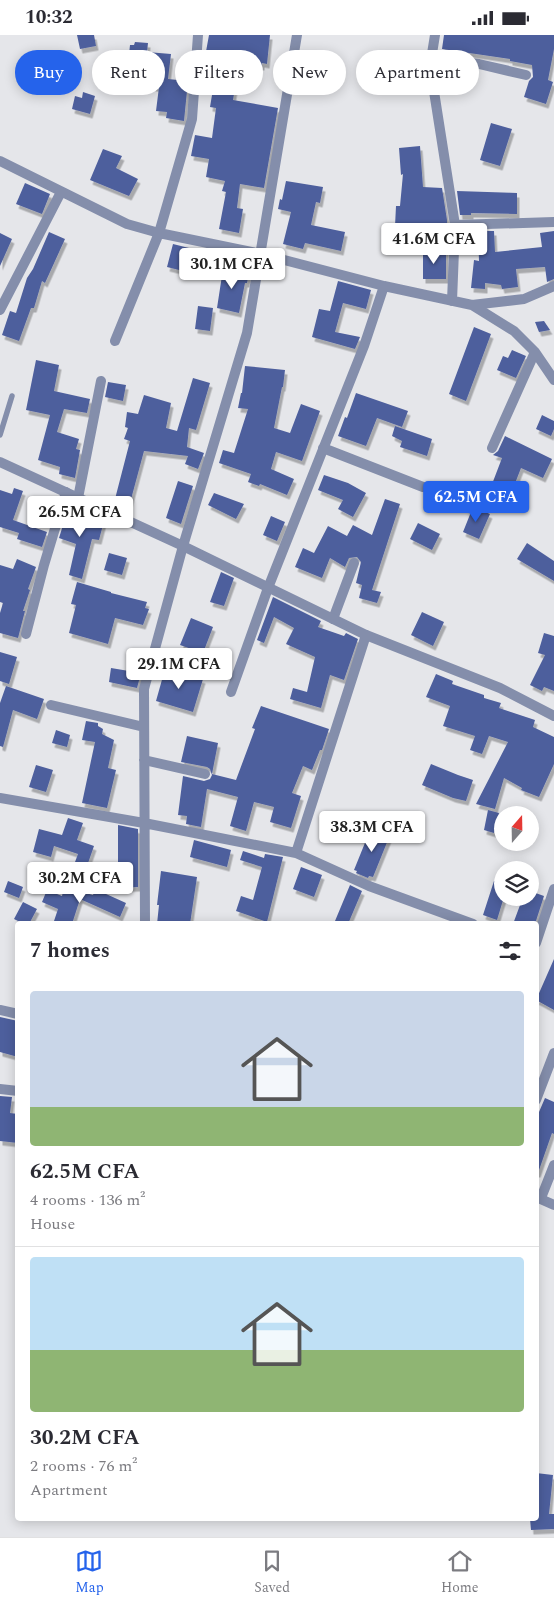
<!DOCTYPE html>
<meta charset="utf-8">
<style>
:root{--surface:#fff;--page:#f7f7f7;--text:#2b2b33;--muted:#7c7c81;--line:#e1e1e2;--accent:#2563eb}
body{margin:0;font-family:Spectral,serif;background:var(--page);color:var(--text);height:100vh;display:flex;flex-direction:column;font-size:19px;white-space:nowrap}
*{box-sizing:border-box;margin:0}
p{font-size:16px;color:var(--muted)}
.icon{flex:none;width:28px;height:28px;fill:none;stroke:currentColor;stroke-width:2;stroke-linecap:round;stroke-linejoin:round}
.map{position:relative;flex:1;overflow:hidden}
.drawer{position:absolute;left:15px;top:886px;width:524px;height:600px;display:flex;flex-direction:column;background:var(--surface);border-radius:5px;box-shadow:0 2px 12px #0003}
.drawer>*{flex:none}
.banner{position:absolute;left:15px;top:15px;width:525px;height:45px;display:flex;gap:10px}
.needle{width:32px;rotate:20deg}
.tools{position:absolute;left:494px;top:771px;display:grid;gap:10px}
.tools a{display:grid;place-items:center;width:45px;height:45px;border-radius:50%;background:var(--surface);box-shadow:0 2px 12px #0003;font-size:25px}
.price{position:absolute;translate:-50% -42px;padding:0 11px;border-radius:5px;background:#fff;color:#222;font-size:16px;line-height:32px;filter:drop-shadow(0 1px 2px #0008)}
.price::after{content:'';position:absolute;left:50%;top:30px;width:15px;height:11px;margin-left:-8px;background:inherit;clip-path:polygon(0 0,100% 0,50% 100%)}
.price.current{background:var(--accent);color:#fff}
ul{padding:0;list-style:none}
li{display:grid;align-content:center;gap:10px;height:265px;padding:0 15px}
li+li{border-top:1px solid var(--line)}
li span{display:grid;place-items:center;height:155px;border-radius:5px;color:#555}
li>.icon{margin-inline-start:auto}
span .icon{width:90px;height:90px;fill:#fffc;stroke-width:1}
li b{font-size:21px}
h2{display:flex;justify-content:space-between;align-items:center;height:60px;padding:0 15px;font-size:21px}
.chip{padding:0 18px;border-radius:22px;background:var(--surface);box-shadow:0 2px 12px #0003;font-size:18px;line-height:45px}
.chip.current{background:var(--accent);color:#fff}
.status{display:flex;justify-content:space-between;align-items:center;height:35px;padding:0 25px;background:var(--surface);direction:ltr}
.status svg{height:14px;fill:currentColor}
.dock{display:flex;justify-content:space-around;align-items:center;height:70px;border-top:1px solid var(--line);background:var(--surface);font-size:14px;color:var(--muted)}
.dock a{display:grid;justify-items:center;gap:2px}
.dock .current{color:var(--accent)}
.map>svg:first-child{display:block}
</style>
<div class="status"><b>10:32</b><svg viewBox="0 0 49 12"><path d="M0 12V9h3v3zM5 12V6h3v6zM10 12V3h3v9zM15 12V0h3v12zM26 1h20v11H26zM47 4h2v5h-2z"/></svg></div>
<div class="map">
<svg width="554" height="1502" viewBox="0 0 554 1502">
<defs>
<filter id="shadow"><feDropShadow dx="2.5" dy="4.5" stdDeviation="0" flood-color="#0004"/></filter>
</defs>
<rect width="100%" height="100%" fill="#e5e6ea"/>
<!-- building -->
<path fill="#4e5f9d" filter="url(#shadow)" d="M77 0H94L96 11 80 14Z
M209 0H270L267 29 262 28V31L239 29 233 65 278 73 264 153 240 149 237 173 243 174 239 198 219 194 226 157 222 156 225 146 206 142 209 124 191 121 195 100 212 103 216 73 210 72 218 24 205 22Z
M444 0H554V14L548 45 553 47 546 69 524 62 529 46 533 42 532 30 510 26V24L442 14Z
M135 7 148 8 147 17 171 19 168 44 188 46 184 86 166 83 167 77 156 76 159 52H153L154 41 127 38 130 10H134Z
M83 57 95 61 90 79 72 74 75 61 82 63Z
M491 88 512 94 500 131 480 125Z
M420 111 423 152 442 153 447 185V193L395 191 396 171H400L403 139 401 140 399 113Z
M103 114 122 121 116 133 138 144 129 161 90 145Z
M286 146 323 152 320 168 316 167 311 190 345 197 341 216 305 208 303 214 283 209 291 177 278 174 280 164 282 165Z
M25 148 50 159 42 179 16 169Z
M457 156 517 158V179L471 178V180H460Z
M478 196H494L495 217 542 212 540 198 554 196V244L547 247 545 232 516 234 518 252 502 254 501 250 485 248V254L471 253 474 225 479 226Z
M49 197 65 204 45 248 42 246 34 273H31L19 306 2 300 10 276 16 278 27 243 33 234Z
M0 198 12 204 0 231Z
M173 209 197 215 191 238 167 232Z
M423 215H446V244H423Z
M223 234 249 238 247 248H245L239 278 217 273Z
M338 246 371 255 366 274 343 268 335 297 360 302 355 314 312 302 319 274 330 276Z
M198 271 213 273 210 296 195 294Z
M544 286 550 295 539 297 535 287Z
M474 292 491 299 466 366 449 359Z
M512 315 526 321 516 343 497 335 503 321 508 323Z
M36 325 59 330 54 356 90 364 87 378 64 374 57 397 79 404 76 414 80 415 75 443 59 439 60 432 38 425 50 380 26 375Z
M245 331 285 335 283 352H282L274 393 290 398 301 369 320 376 302 426 276 417 271 434 294 444 287 460 260 449 259 451 248 447 251 439 219 428 223 415 234 418 248 374 238 373 241 358H242Z
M193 343 210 348 196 395 189 393 187 412 204 418 198 434 185 429 188 421 144 416 130 468 115 464 130 406 124 404 128 393 125 392 127 377 138 379 144 360 171 368 166 393 177 396Z
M108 347 126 350 123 366 105 362Z
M356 358 408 376 402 392 377 383 366 411 338 401 345 382 347 383Z
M542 380 554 386V394L551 401 536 394Z
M395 391 432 404 427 421 400 412 402 406 392 401Z
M505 401 552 424 543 443 521 433 509 464 489 457 502 423 493 420 498 416Z
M324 440 348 448 366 458 353 482 338 474 343 465 318 455Z
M178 446 193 451 181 489 166 483Z
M14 453 23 456 13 485 47 497 42 512 17 504 19 498 0 492V455L12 459Z
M214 458 244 469 236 484 208 470Z
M385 464 400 469 372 555 381 557 377 568 359 563 362 550 356 548 361 527 357 522 349 523 345 532 330 523 322 543 295 532 303 513 314 518 328 491 347 501 353 490 372 500Z
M473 472 490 479 479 504 463 497Z
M68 474 104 486 99 505 92 504 82 544 69 540 76 509 59 503Z
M271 481 285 487 277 506 263 500Z
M418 488 440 499 432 515 410 504Z
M527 508 554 526V546L517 524Z
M109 518 127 523 122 540 104 535Z
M17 524 36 532 28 554 30 555 23 576H25L18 603 0 598V578L3 568 0 567V530L13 534Z
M221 537 234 543 224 571 210 567Z
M77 547 111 557V558L147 567 145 573 149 574 143 590 115 583 108 609 69 598 76 570 71 569Z
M273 562 321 586 318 592 344 601 346 598 358 604 344 645 330 640 321 673 290 664 293 653 307 657 315 622 286 609 294 593 274 582 264 608 257 605Z
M422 577 444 587 433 611 411 600Z
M191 583 213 592 203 618 180 610Z
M544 598 554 601V656L544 652 542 656 530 650 545 620 538 618Z
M0 617 17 622 9 649 0 646Z
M111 633 141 638 137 653 109 647Z
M165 634 203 644 193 677 156 666Z
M436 639 453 646 452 649 484 660V663L501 668 499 673 535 685 533 692 554 702V729L539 762 521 755 522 753 504 743 495 774 476 769 508 707 489 701 482 719 470 715 475 701 443 691 450 671 426 662Z
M6 651 44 664 37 684 13 675 3 712 0 711V668Z
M261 671 329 694 322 715H320L312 735 303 731 292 758 301 761 291 793 270 787 274 772 254 767 246 796 230 791 238 762 207 754 201 792 186 789 187 781 178 780 183 741 204 746 210 744 212 740 210 734 207 732 181 727 187 701 218 708 212 739 236 745 255 694 252 693Z
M86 686 98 688V691L103 694 102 699 114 705 108 733 116 735 107 773 82 768 95 707 82 705Z
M56 695 70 700 67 712 52 708Z
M431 729 458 740 473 745 466 766 453 763 422 750Z
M36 730 53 735 46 757 29 752Z
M488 775 499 778 494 798 484 795Z
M68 783 83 788 77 805 94 811 87 831 75 827 78 819 54 811 51 822 33 817 39 794 62 800Z
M118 790 138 794V852L118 853Z
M371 793 390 800 373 842 369 841 368 843 356 838 357 836 354 835Z
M194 805 231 815 227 832 190 822Z
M243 816 264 823 265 819 283 822 267 887 236 876 241 861 253 865 262 832 240 825Z
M301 832 322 840 314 862 293 854Z
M161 836 197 842 190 889H157L159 870H157Z
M8 846 23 852 19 863 4 857Z
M494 846 502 848V862H504L497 885 483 880Z
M350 850 362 856 348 889H342L335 886Z
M64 852 93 860 95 854 126 868 120 882 80 864 72 889H53L58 874 42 867 47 855 62 861Z
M530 856 544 861 535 889H513L523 862H530Z
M23 867 37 874 29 889H24L14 884Z
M554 924V975L536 965Z
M0 982 18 986V1022L0 1017Z
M0 1061 12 1062 10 1078 18 1079V1108L0 1106Z
M545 1063 554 1067V1099L552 1098 538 1138H536V1084Z
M536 1438 553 1440 549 1479H554V1494L531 1495 530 1484H536Z"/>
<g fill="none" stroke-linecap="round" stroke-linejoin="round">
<!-- service -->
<path stroke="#848eab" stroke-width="5.5" d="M0 400 12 361"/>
<!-- minor -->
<path stroke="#848eab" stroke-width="10" d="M435 0 430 31 455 190 452 266
M430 31 452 26 479 29 526 40
M0 126 127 189 159 198 261 219 384 251 472 270 524 264 554 251
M455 190 554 187
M472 270 514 296 535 317 554 345
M0 275 61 157
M115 306 159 198 192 84 198 0
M323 413 423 452
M492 413 535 317
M78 463 101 346
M333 584 354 528
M26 599 44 530 66 457
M231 657 268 553 364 311 384 251
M51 670 144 692
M144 725 205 739
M0 763 144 788 296 818 369 851 473 889
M296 818 366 600
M145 889 144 654 183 511 247 298 297 0
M536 908 554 854
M0 975 18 979
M0 1054 18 1056
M536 1065 554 1018
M536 1162 554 1170
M541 1163 554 1130"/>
<!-- tertiary -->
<path stroke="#848eab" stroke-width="10" d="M0 427 183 511 366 600 500 653 554 681"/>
</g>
</svg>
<div class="tools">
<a><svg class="needle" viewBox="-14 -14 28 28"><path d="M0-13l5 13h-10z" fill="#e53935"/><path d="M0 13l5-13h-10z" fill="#7c7c81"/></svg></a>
<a><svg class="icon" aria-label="layers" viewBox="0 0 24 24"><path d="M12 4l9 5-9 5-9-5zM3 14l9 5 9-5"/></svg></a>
</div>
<b class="price" style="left:434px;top:230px">41.6M CFA</b>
<b class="price" style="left:232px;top:255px">30.1M CFA</b>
<b class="price current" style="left:476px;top:488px">62.5M CFA</b>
<b class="price" style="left:80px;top:503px">26.5M CFA</b>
<b class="price" style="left:179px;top:655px">29.1M CFA</b>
<b class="price" style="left:372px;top:818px">38.3M CFA</b>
<b class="price" style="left:80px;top:869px">30.2M CFA</b>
<div class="banner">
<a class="chip current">Buy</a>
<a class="chip">Rent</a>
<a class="chip">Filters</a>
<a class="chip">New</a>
<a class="chip">Apartment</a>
</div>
<section class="drawer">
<h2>7 homes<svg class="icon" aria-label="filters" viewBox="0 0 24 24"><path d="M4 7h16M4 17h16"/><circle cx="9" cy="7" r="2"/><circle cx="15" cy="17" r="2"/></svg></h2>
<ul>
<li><span style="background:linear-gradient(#c9d6e8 75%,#8fb573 0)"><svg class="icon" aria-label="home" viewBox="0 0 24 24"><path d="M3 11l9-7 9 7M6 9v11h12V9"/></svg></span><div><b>62.5M CFA</b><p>4 rooms · 136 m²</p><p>House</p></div></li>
<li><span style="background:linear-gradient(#bfe0f5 60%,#8fb573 0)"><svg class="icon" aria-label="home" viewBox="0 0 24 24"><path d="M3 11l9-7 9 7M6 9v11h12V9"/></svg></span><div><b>30.2M CFA</b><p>2 rooms · 76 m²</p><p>Apartment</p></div></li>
</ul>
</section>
</div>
<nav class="dock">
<a class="current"><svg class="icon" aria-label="map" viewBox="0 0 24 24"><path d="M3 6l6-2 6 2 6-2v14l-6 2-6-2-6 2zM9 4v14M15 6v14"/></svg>Map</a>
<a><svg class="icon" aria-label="saved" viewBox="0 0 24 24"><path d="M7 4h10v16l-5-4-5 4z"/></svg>Saved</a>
<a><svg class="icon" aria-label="home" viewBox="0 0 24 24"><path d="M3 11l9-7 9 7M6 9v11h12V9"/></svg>Home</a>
</nav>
